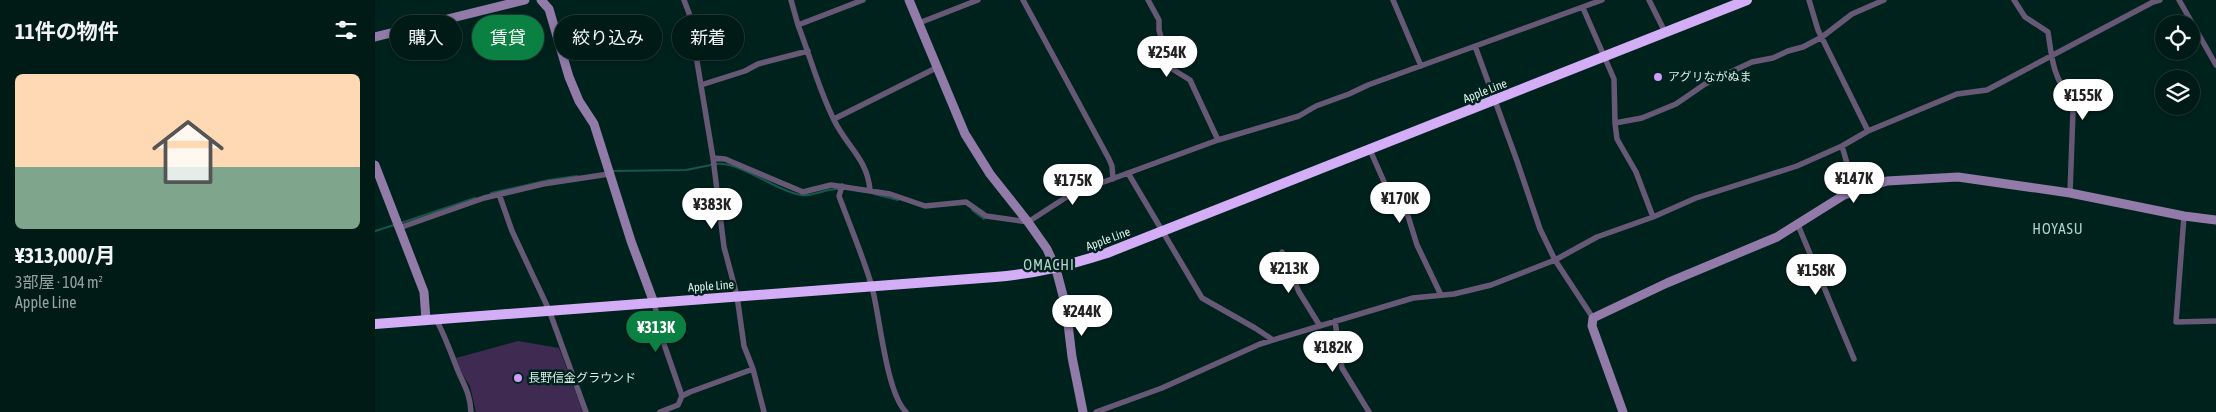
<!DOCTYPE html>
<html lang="ja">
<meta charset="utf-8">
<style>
:root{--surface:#001a16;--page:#0a231f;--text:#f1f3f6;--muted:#95a1a1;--line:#223835;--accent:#0b8043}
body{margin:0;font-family:"Asap Condensed","Noto Sans JP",sans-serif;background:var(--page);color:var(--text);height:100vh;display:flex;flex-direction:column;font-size:19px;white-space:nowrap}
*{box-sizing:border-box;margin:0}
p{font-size:16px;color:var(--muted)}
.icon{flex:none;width:28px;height:28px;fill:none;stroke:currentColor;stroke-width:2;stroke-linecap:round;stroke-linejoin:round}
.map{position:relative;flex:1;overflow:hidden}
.drawer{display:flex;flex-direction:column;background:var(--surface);width:375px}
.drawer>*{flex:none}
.banner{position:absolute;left:15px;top:15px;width:475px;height:45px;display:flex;gap:10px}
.tools{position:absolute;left:1780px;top:15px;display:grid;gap:10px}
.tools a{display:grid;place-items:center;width:45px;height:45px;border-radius:50%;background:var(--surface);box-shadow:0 2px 8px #0003,0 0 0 1px var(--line);font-size:25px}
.price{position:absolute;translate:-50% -42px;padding:0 11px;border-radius:18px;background:#fff;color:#222;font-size:16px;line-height:32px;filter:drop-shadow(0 1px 2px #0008)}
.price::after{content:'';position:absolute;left:50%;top:30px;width:15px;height:11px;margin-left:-8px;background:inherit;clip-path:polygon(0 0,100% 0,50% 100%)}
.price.active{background:var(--accent);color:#fff}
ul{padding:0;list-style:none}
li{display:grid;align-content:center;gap:10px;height:265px;padding:0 15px}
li+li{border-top:1px solid var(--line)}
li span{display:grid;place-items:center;height:155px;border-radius:8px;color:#555}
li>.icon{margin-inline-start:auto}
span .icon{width:90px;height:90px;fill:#fffc;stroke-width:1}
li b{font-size:21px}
h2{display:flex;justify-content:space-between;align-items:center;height:60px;padding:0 15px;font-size:21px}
.pill{padding:0 18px;border-radius:22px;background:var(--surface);box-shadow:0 2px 8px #0003,0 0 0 1px var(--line);font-size:18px;line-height:45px}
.pill.active{background:var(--accent);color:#fff}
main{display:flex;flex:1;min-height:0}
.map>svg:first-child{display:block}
</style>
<main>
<section class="drawer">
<h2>11件の物件<svg class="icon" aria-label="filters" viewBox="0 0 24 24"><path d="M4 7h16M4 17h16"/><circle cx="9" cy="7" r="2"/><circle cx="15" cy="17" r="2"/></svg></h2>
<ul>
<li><span style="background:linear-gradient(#ffd9b3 60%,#7fa58c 0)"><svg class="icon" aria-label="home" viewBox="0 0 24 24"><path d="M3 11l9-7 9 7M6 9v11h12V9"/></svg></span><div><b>¥313,000/月</b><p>3部屋 · 104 m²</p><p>Apple Line</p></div></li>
</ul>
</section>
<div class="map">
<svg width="1841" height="412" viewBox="0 0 1841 412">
<rect width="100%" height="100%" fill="#00221d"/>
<!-- green -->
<path fill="#3f2b51" d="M143 341 184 348 208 412H101L95 386 85 370 81 358Z"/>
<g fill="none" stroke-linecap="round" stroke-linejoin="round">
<!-- stream -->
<path stroke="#16564d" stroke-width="2" d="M341 164C362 160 403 192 426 195 438 197 451 188 464 189
M237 171 311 170 336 165
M116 193 174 180 202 176
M499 194 523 200
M597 210 609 219
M26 223 100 198
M0 231 19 225"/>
<!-- street -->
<path stroke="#675976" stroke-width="5.5" d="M309 0 314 13 338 158 349 247 362 296 369 346 378 369 389 412
M416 0 423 25
M488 0 423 25C435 56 444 90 459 120 472 147 492 158 495 190
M648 0 734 159 737 166 738 179
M773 0 784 20V30L794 67 815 80 843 140
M1018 0 1046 66
M1274 0 1290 32
M1434 0 1443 30 1493 131
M1639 0 1650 17 1673 32C1676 51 1678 81 1694 93L1698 111 1695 193
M1804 0 1841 65
M1208 8 1239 79 1240 123 1267 118 1301 104 1330 84 1377 62 1398 58 1413 51 1428 47 1447 37 1477 14 1509 0
M544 23 603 0
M1100 46 1142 161 1165 229 1180 260 1218 318
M326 85 370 71 383 64 433 51
M459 119 563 67
M1240 123 1242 139 1261 172 1278 217
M1467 146 1480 191
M995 150 1014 193 1033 216 1042 245 1066 295
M338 158 350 159 428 192 456 185 515 194 550 206 591 202 611 216 653 222 690 198 715 187 843 140 924 116 941 106 974 94 993 85 1227 0
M753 173 827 298 880 328 898 340
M467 186 464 196C475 226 488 256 497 287 505 317 511 392 531 412
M124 194 137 231 174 310 211 412
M1809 216 1801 322 1841 321
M1423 225 1479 359
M24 228 109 198 168 184 234 174
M907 252 924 292 945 326
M279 303 289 344 307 396
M61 319C70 336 76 353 83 371 90 387 95 394 96 412
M960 321 967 368 994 412
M285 412 303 405 307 396 315 392 378 369
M721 412 787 388 885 344 1038 298 1079 294 1116 285 1180 260 1222 237 1278 217 1321 198 1422 166 1467 146 1493 131 1582 94 1612 90 1778 2 1785 0"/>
<!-- secondary -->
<path stroke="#927ba9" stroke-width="9" d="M166 0 174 9 194 77 204 101 219 124 256 241 279 303
M534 0 590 134 615 174 653 222 672 249 681 269 691 307 697 357 708 412
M0 37 150 0
M0 165 49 292 51 320
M1248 412 1217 326 1218 318 1292 283 1402 237 1469 195 1512 181 1583 177 1695 193 1809 216 1841 220"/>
<!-- highway -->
<path stroke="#d3aef7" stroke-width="10" d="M0 324 620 277C660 274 694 265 732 253L1372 0"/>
</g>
<!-- markers -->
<g fill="#d09dff" stroke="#00221d" stroke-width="2">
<circle cx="1283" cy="77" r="5"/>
<circle cx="143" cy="378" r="5"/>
</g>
<g text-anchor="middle" stroke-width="5" stroke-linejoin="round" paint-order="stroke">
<!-- poi labels -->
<g font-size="12" fill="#dbede9" stroke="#00221d" text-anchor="start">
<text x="1293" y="81">アグリながぬま</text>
<text x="153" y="382">長野信金グラウンド</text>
</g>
<!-- street labels -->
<g font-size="12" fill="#dbede9" stroke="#00221d">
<text transform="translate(1110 91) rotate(-21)" y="4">Apple Line</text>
<text transform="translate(733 239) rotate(-20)" y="4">Apple Line</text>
<text transform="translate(336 286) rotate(-4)" y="4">Apple Line</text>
</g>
<!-- quarter labels -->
<g font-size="15" letter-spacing="1" fill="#afd4cc" stroke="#00221d">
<text x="1683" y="234">HOYASU</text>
<text x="674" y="270">OMACHI</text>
</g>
</g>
</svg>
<div class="tools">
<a><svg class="icon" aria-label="locate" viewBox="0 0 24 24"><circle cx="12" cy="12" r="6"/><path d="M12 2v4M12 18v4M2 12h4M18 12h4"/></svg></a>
<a><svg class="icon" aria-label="layers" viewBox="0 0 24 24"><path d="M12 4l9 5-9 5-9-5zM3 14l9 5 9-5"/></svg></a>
</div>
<b class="price" style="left:792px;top:78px">¥254K</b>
<b class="price" style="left:1708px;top:121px">¥155K</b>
<b class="price" style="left:1479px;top:204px">¥147K</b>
<b class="price" style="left:698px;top:206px">¥175K</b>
<b class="price" style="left:1025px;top:224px">¥170K</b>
<b class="price" style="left:337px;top:230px">¥383K</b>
<b class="price" style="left:914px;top:294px">¥213K</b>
<b class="price" style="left:1441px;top:296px">¥158K</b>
<b class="price" style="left:707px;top:337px">¥244K</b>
<b class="price active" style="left:281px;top:353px">¥313K</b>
<b class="price" style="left:958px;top:373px">¥182K</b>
<div class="banner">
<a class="pill">購入</a>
<a class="pill active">賃貸</a>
<a class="pill">絞り込み</a>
<a class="pill">新着</a>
</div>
</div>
</main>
